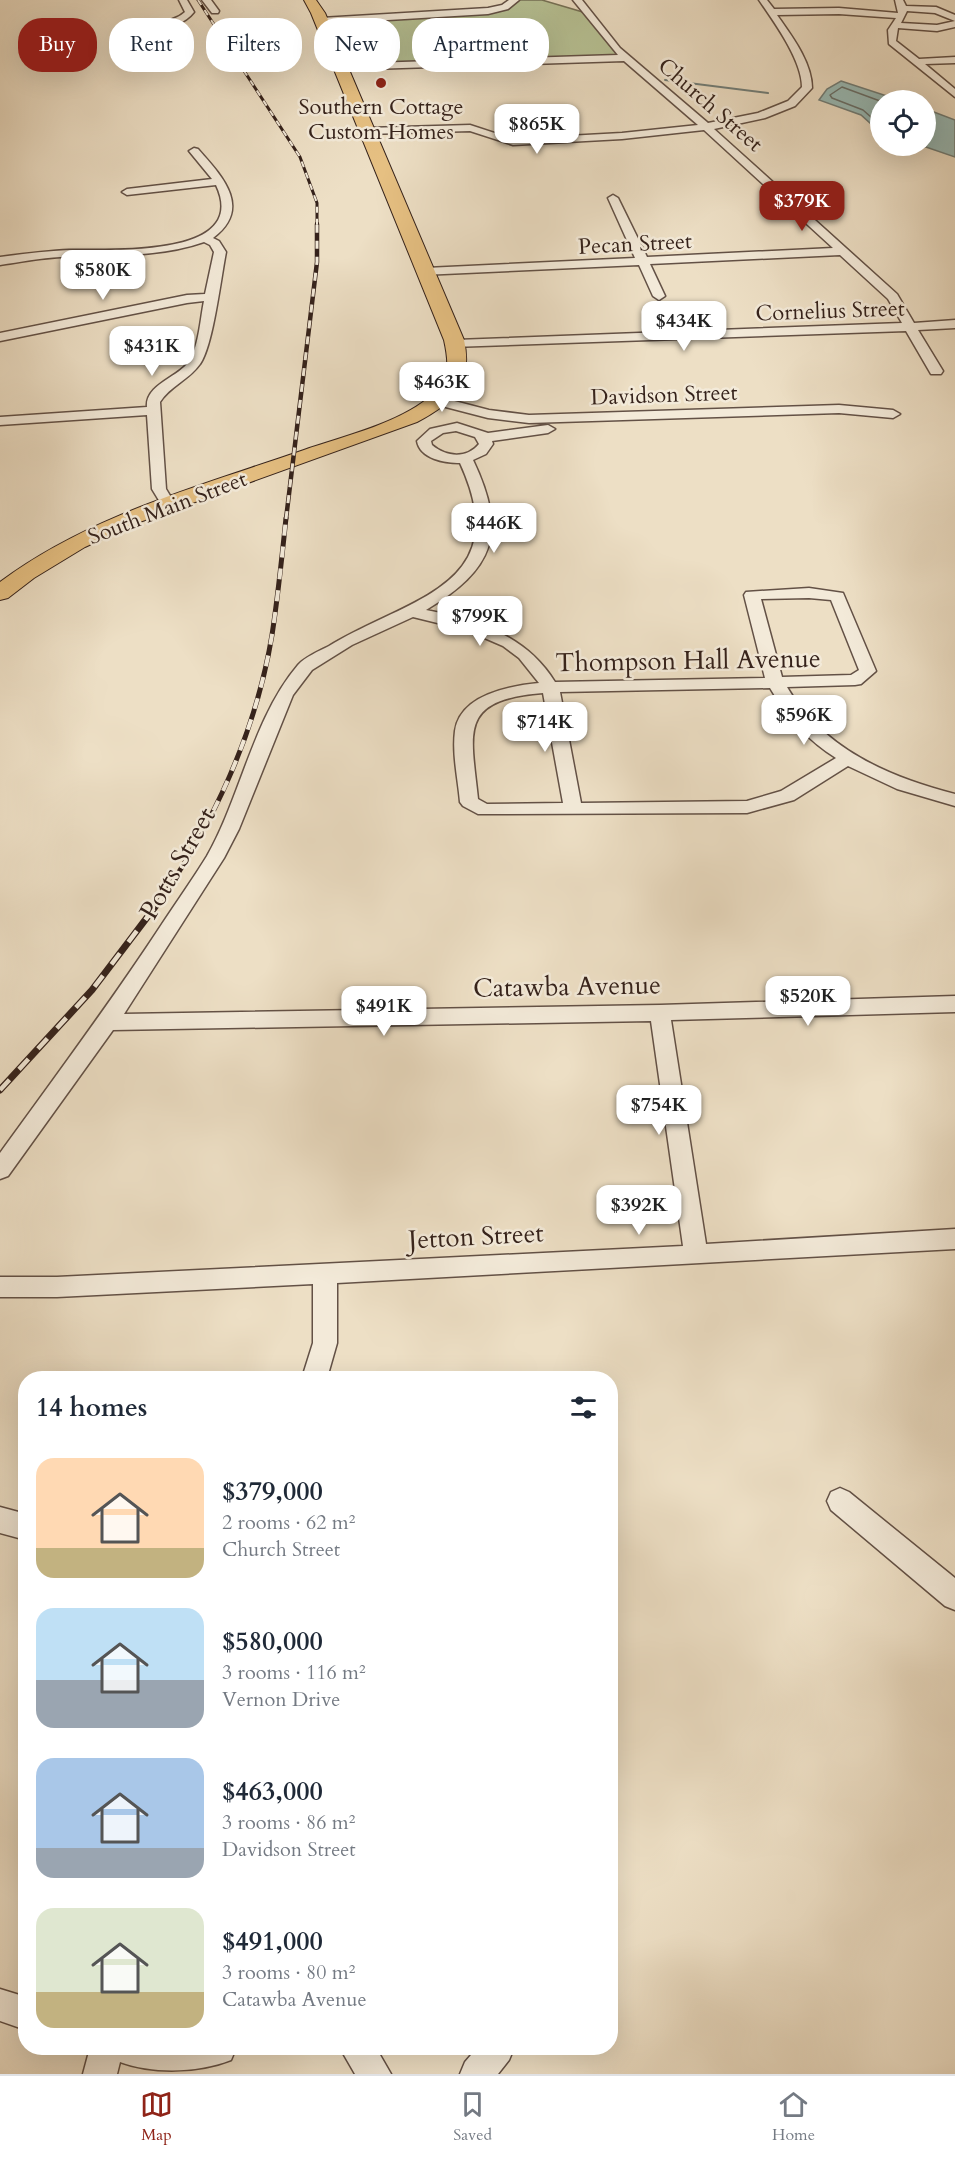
<!DOCTYPE html>
<meta charset="utf-8">
<style>
:root{--surface:#fff;--page:#f2f2f3;--text:#1f2937;--muted:#747a83;--line:#e0e1e3;--accent:#8f2418}
body{margin:0;font-family:Cardo,serif;background:var(--page);color:var(--text);height:100vh;display:flex;flex-direction:column;font-size:22px;white-space:nowrap}
*{box-sizing:border-box;margin:0}
p{font-size:20px;color:var(--muted)}
.icon{flex:none;width:33px;height:33px;fill:none;stroke:currentColor;stroke-width:2;stroke-linecap:round;stroke-linejoin:round}
.map{position:relative;flex:1;overflow:hidden}
.drawer{position:absolute;left:18px;top:1371px;width:600px;height:684px;display:flex;flex-direction:column;background:var(--surface);border-radius:24px;box-shadow:0 6px 24px #0002}
.drawer>*{flex:none}
.guide{position:absolute;left:18px;top:18px;width:600px;height:54px;display:flex;gap:12px}
.controls{position:absolute;left:870px;top:90px;display:grid;gap:12px}
.controls a{display:grid;place-items:center;width:66px;height:66px;border-radius:50%;background:var(--surface);box-shadow:0 6px 24px #0002;font-size:30px}
.price{position:absolute;translate:-50% -51px;padding:0 14px;border-radius:12px;background:#fff;color:#222;font-size:20px;line-height:39px;filter:drop-shadow(0 2px 3px #0008)}
.price::after{content:'';position:absolute;left:50%;top:36px;width:18px;height:14px;margin-left:-9px;background:inherit;clip-path:polygon(0 0,100% 0,50% 100%)}
.price.selected{background:var(--accent);color:#fff}
ul{padding:0;list-style:none}
li{display:flex;align-items:center;gap:18px;height:150px;padding:0 18px}
li span{display:grid;place-items:center;flex:none;width:168px;height:120px;border-radius:18px;color:#555}
li>.icon{margin-inline-start:auto}
span .icon{width:72px;height:72px;fill:#fffc;stroke-width:1}
li b{font-size:26px}
h2{display:flex;justify-content:space-between;align-items:center;height:72px;padding:0 18px;font-size:26px}
.pill{padding:0 21px;border-radius:24px;background:var(--surface);box-shadow:0 6px 24px #0002;font-size:21px;line-height:54px}
.pill.selected{background:var(--accent);color:#fff}
.tabs{display:flex;justify-content:space-around;align-items:center;height:84px;border-top:2px solid var(--line);background:var(--surface);font-size:16px;color:var(--muted)}
.tabs a{display:grid;justify-items:center;gap:3px}
.tabs .selected{color:var(--accent)}
.map>svg:first-child{display:block}
</style>
<div class="map">
<svg width="955" height="2074" viewBox="0 0 955 2074">
<rect width="100%" height="100%" fill="#eddfc5"/>
<filter id="stains"><feTurbulence type="fractalNoise" baseFrequency=".00333" numOctaves="4"/><feColorMatrix values="0 0 0 0 .2 0 0 0 0 .09 0 0 0 0 .02 0 0 0 .5 -.17"/></filter>
<radialGradient id="worn" r=".72"><stop offset=".6" stop-color="#630" stop-opacity="0"/><stop offset="1" stop-color="#630" stop-opacity=".3"/></radialGradient>
<!-- green -->
<path fill="#b7c295" stroke="#767258" stroke-width="1.5" d="M516 0H542L586 13 625 58 390 65 372 19 488 11Z"/>
<!-- water -->
<path fill="#99bcb8" stroke="#717e79" stroke-width="1.5" d="M841 81 899 100H880V132L861 115 819 100 827 89Z
M926 109 955 120V157L923 146H926Z"/>
<g fill="none" stroke-linecap="round" stroke-linejoin="round">
<!-- shore -->
<path stroke="#676f6a" stroke-width="1.5" d="M880 101 842 87 830 95 832 98 863 110 880 125"/>
<!-- stream -->
<path stroke="#717e79" stroke-width="2" d="M665 80 768 93"/>
<!-- minor casing -->
<g stroke="#635146" stroke-width="3">
<path id="minor" d="M179 0H187L194 12C184 25 166 29 150 27V23C163 21 175 21 185 12Z
M202 0H211L219 11 218 13H212Z
M509 0H519L508 9 488 14 321 24 317 21 321 18 488 8 502 5Z
M573 0H582L620 48 708 123 758 113 788 101 802 87C802 60 774 22 759 0H767L774 9 839 8 898 13 895 0H903L906 6 936 7 955 15V21L935 13 907 11 901 23 937 25 955 21V27L937 31 898 28 896 41 919 59 955 57V63L925 64 955 89V97L889 44 888 30 896 18 839 14 777 15C791 35 812 62 812 88L795 106 765 118 714 129 897 294 914 323 955 320V328L918 330 943 371 941 374H931L906 331 452 347 450 344 452 341 456 340 902 323 888 299 840 255 650 264 665 296 659 300 653 296 639 265 422 275 420 272 426 268 635 258 608 198 613 195 618 198 647 257 833 248 704 130 622 139 513 145 470 131 367 134 362 131 367 128 470 125 513 139 622 133 698 125 624 61 340 70 335 67 340 64 618 55Z
M194 148 198 149C222 176 253 208 213 238L219 241 226 252C221 277 213 346 200 364 189 380 170 386 160 402L166 489 175 504 168 508 163 507 152 489 147 415 0 425V417L147 407C145 386 175 378 187 364 199 349 200 320 204 301L187 303 0 341V333L187 295 205 294 214 252 210 245 204 242C158 258 109 255 61 257 40 258 20 262 0 265V257C23 254 46 251 69 250 109 249 251 259 216 185L127 195 122 192 127 189 212 179 189 151Z
M439 397 489 410 529 415 839 405 893 410 900 414 893 418 839 413 529 423 488 418 434 404 432 401Z
M457 423 488 433 548 425 555 429 548 433 492 441 493 444 486 454 473 460C508 534 494 569 426 610 477 620 526 635 555 682L765 678 744 595 746 592 809 588 843 593 876 671 861 684 855 685 787 687C823 749 889 777 955 794V806L897 789 848 766 794 800 747 813 478 814 463 806 460 802C458 779 452 754 455 731 460 695 509 686 539 683L519 658 503 646 466 630 413 617 352 645 312 670 293 695 239 829 224 858 124 1014 660 1005 955 996V1012L671 1020 706 1244 955 1229V1249L337 1283V1343L327 1378H302L313 1343V1284L57 1297H0V1277H57L683 1246 651 1021 113 1030 8 1176 0 1179V1153C55 1077 111 1002 162 924 177 901 193 879 207 856 241 796 253 718 298 665 305 657 319 651 329 646 409 597 517 587 460 463 445 463 420 459 417 441L430 429ZM456 431 475 437 479 444C467 459 446 457 432 445L431 441 443 433ZM809 598 831 600 859 670 851 675 782 677 761 599ZM770 688C787 717 807 740 836 758L781 791 747 801 581 803 560 692ZM543 693 563 803 487 804 478 799C471 731 458 700 543 693Z
M840 1488 849 1492 955 1578V1610L945 1606 831 1510 827 1501 831 1492Z
M0 1507 26 1514V1540L0 1533Z
M0 1989 26 1997V2030L0 2021Z
M90 2048H236L231 2060C198 2073 153 2074 120 2062L117 2074H83Z
M340 2048H376L391 2074H355Z
M477 2048H514L509 2060 498 2074H460L465 2062Z"/>
</g>
<!-- primary casing -->
<g stroke="#35221b" stroke-width="2">
<path id="primary" d="M304 0H316L325 13 464 340C473 383 454 403 417 422L137 523 85 547 34 578 8 598 0 600V582C90 515 200 486 304 450 344 436 406 422 436 391 451 377 448 358 444 340L311 13Z"/>
</g>
<!-- minor -->
<use href="#minor" fill="#f3ead9" fill-rule="evenodd"/>
<!-- primary -->
<use href="#primary" fill="#e6c082" fill-rule="evenodd"/>
<!-- rail-far3 casing -->
<g stroke="#35221b" stroke-width="3">
<path id="rail-far3" d="M198 0 300 157 317 203V225"/>
</g>
<!-- rail-far2 casing -->
<g stroke="#35221b" stroke-width="4.5">
<path id="rail-far2" d="M286 519 317 262V224"/>
</g>
<!-- rail-far1 casing -->
<g stroke="#35221b" stroke-width="5">
<path id="rail-far1" d="M157 905C213 825 256 732 272 635 278 596 282 557 286 518"/>
</g>
<!-- rail casing -->
<g stroke="#35221b" stroke-width="7">
<path id="rail" d="M0 1090 92 990 158 903"/>
</g>
<!-- rail-far3 -->
<use href="#rail-far3" stroke="#f3ead9" stroke-width="2" stroke-dasharray="6" stroke-linecap="butt"/>
<!-- rail-far2 -->
<use href="#rail-far2" stroke="#f3ead9" stroke-width="3" stroke-dasharray="8" stroke-linecap="butt"/>
<!-- rail-far1 -->
<use href="#rail-far1" stroke="#f3ead9" stroke-width="4" stroke-dasharray="11" stroke-linecap="butt"/>
<!-- rail -->
<use href="#rail" stroke="#f3ead9" stroke-width="4.5" stroke-dasharray="14" stroke-linecap="butt"/>
</g>
<!-- markers -->
<circle fill="#8f2418" stroke="#f3ead9" stroke-width="2" cx="381" cy="83" r="6"/>
<g text-anchor="middle" stroke-width="5" stroke-linejoin="round" paint-order="stroke">
<!-- far-street labels -->
<g font-size="22" fill="#35221b" stroke="#f3ead9">
<text transform="translate(711 104) rotate(41)" y="8">Church Street</text>
<text transform="translate(635 243) rotate(-3)" y="8">Pecan Street</text>
<text transform="translate(830 310) rotate(-2)" y="8">Cornelius Street</text>
<text transform="translate(664 394) rotate(-2)" y="8">Davidson Street</text>
<text transform="translate(167 507) rotate(-21)" y="8">South Main Street</text>
</g>
<!-- far-poi labels -->
<g font-size="22" fill="#35221b" stroke="#f3ead9">
<text x="381" y="114">Southern Cottage<tspan x="381" dy="25">Custom Homes</tspan></text>
</g>
<!-- street labels -->
<g font-size="26" fill="#35221b" stroke="#f3ead9">
<text transform="translate(688 660) rotate(-1)" y="9">Thompson Hall Avenue</text>
<text transform="translate(177 863) rotate(-60)" y="9">Potts Street</text>
<text transform="translate(567 986) rotate(-1)" y="9">Catawba Avenue</text>
<text transform="translate(476 1236) rotate(-3)" y="9">Jetton Street</text>
</g>
</g>
<rect width="100%" height="100%" filter="url(#stains)"/>
<rect width="100%" height="100%" fill="url(#worn)"/>
</svg>
<div class="controls">
<a><svg class="icon" aria-label="locate" viewBox="0 0 24 24"><circle cx="12" cy="12" r="6"/><path d="M12 2v4M12 18v4M2 12h4M18 12h4"/></svg></a>
</div>
<b class="price" style="left:537px;top:155px">$865K</b>
<b class="price selected" style="left:802px;top:232px">$379K</b>
<b class="price" style="left:103px;top:301px">$580K</b>
<b class="price" style="left:684px;top:352px">$434K</b>
<b class="price" style="left:152px;top:377px">$431K</b>
<b class="price" style="left:442px;top:413px">$463K</b>
<b class="price" style="left:494px;top:554px">$446K</b>
<b class="price" style="left:480px;top:647px">$799K</b>
<b class="price" style="left:804px;top:746px">$596K</b>
<b class="price" style="left:545px;top:753px">$714K</b>
<b class="price" style="left:808px;top:1027px">$520K</b>
<b class="price" style="left:384px;top:1037px">$491K</b>
<b class="price" style="left:659px;top:1136px">$754K</b>
<b class="price" style="left:639px;top:1236px">$392K</b>
<div class="guide">
<a class="pill selected">Buy</a>
<a class="pill">Rent</a>
<a class="pill">Filters</a>
<a class="pill">New</a>
<a class="pill">Apartment</a>
</div>
<section class="drawer">
<h2>14 homes<svg class="icon" aria-label="filters" viewBox="0 0 24 24"><path d="M4 7h16M4 17h16"/><circle cx="9" cy="7" r="2"/><circle cx="15" cy="17" r="2"/></svg></h2>
<ul>
<li><span style="background:linear-gradient(#ffd9b3 75%,#c2b280 0)"><svg class="icon" aria-label="home" viewBox="0 0 24 24"><path d="M3 11l9-7 9 7M6 9v11h12V9"/></svg></span><div><b>$379,000</b><p>2 rooms · 62 m²</p><p>Church Street</p></div></li>
<li><span style="background:linear-gradient(#bfe0f5 60%,#9aa5b1 0)"><svg class="icon" aria-label="home" viewBox="0 0 24 24"><path d="M3 11l9-7 9 7M6 9v11h12V9"/></svg></span><div><b>$580,000</b><p>3 rooms · 116 m²</p><p>Vernon Drive</p></div></li>
<li><span style="background:linear-gradient(#a9c7e8 75%,#9aa5b1 0)"><svg class="icon" aria-label="home" viewBox="0 0 24 24"><path d="M3 11l9-7 9 7M6 9v11h12V9"/></svg></span><div><b>$463,000</b><p>3 rooms · 86 m²</p><p>Davidson Street</p></div></li>
<li><span style="background:linear-gradient(#dfe7d0 70%,#c2b280 0)"><svg class="icon" aria-label="home" viewBox="0 0 24 24"><path d="M3 11l9-7 9 7M6 9v11h12V9"/></svg></span><div><b>$491,000</b><p>3 rooms · 80 m²</p><p>Catawba Avenue</p></div></li>
</ul>
</section>
</div>
<nav class="tabs">
<a class="selected"><svg class="icon" aria-label="map" viewBox="0 0 24 24"><path d="M3 6l6-2 6 2 6-2v14l-6 2-6-2-6 2zM9 4v14M15 6v14"/></svg>Map</a>
<a><svg class="icon" aria-label="saved" viewBox="0 0 24 24"><path d="M7 4h10v16l-5-4-5 4z"/></svg>Saved</a>
<a><svg class="icon" aria-label="home" viewBox="0 0 24 24"><path d="M3 11l9-7 9 7M6 9v11h12V9"/></svg>Home</a>
</nav>
